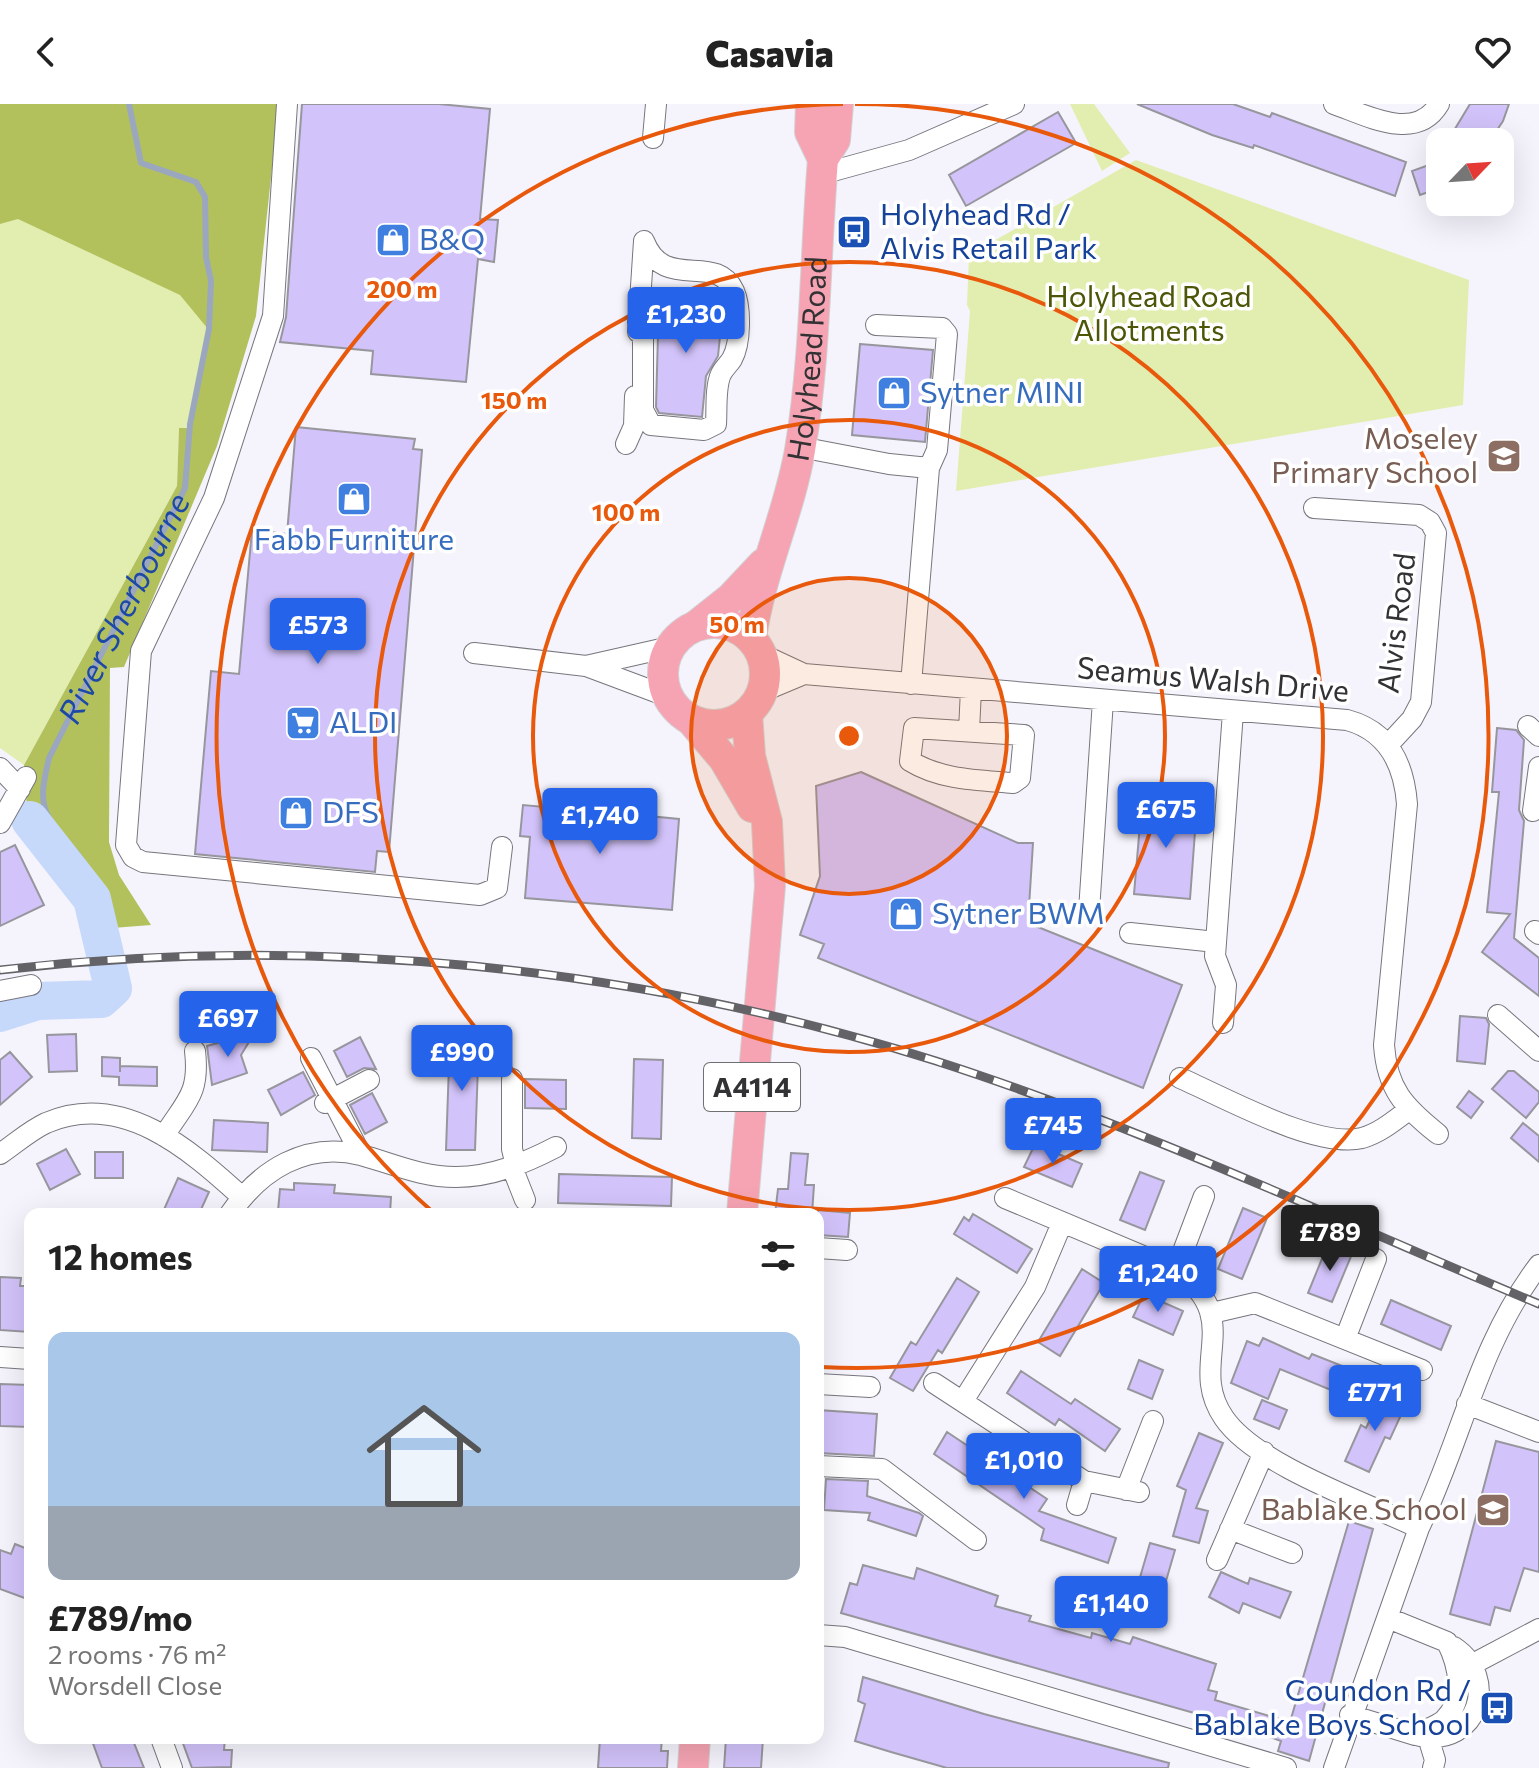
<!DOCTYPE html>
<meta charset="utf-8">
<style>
:root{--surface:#fff;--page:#f6f6f6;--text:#222;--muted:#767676;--line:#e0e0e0;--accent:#2563eb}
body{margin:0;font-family:Commissioner,sans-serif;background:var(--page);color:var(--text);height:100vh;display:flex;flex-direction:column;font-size:30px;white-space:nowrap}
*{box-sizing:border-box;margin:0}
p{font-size:26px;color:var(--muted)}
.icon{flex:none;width:44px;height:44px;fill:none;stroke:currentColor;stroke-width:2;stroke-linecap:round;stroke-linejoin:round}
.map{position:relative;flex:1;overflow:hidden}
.sheet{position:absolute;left:24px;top:1104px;width:800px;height:536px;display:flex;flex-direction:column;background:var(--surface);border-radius:16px;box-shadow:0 8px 32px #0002}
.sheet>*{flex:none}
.needle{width:52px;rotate:65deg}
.buttons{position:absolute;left:1426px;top:24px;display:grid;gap:16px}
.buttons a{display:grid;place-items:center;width:88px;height:88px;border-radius:16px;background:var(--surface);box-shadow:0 8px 32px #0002;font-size:40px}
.price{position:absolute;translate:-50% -68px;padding:0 18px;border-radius:8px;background:var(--accent);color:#fff;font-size:26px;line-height:52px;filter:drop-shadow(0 2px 4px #0008)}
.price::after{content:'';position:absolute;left:50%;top:48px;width:24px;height:18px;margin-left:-12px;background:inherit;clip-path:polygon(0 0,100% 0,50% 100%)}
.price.selected{background:#222;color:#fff}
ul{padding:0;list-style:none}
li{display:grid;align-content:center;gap:16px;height:424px;padding:0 24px}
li+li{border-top:2px solid var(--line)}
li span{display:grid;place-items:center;height:248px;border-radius:16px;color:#555}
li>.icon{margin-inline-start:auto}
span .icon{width:144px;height:144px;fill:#fffc;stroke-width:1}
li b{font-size:34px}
h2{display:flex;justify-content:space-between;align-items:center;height:96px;padding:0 24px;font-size:34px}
header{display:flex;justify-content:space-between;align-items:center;height:104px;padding:0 24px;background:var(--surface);font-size:36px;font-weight:800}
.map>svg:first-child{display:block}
</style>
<header><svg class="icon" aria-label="back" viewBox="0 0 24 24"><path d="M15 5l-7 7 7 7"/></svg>Casavia<svg class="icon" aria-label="heart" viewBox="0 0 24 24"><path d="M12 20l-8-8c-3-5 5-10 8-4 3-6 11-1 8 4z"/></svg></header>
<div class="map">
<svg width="1539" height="1664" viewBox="0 0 1539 1664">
<rect width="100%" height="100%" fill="#f5f4fc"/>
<!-- green -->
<path fill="#e2edb0" d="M0 0H62L208 225 186 324H179L177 382 24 661 0 644Z
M1070 0H1094L1130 49 1102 67Z
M1136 56 1469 176 1463 301 956 387 970 207 967 201 969 151Z"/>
<!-- forest -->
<path fill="#b3c15d" d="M0 0H279L256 212 217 342 124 563 110 564 109 738 119 771 151 821 87 826 82 798 28 720 24 661 177 382 179 324H187L208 225 180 191 18 115 0 120Z"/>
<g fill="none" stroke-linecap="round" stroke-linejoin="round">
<!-- stream -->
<path stroke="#9aa7bf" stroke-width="6" id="s1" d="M92 795C100 759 60 740 47 710 39 692 45 672 49 654L185 384 190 320 209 225 211 177 206 153 205 93 196 78 141 59 129 0"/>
<!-- river -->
<path stroke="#c7d9fb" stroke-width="38" d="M0 909 38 897 101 895 113 884 92 795 30 716"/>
</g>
<!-- building -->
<path fill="#d2c3fa" stroke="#98969d" stroke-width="2" d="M302 0H439L490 5 480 115 498 116 494 158 478 155 466 278 371 270 373 247 280 238 286 213Z
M1137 0H1233L1270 13 1272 9 1406 58 1395 92 1254 41 1253 44 1212 31Z
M1470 0H1509L1503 17 1489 38H1447Z
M1058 8 1076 39 966 102 949 71Z
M1440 57V84L1420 91 1412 67Z
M659 194 723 203 718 252 706 272 702 313 659 309 656 303Z
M860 240 933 246 925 338 852 331Z
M296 323 415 335 413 345 422 346 389 748 377 747 375 768 195 750 211 567 239 570 252 426 287 430Z
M1497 624 1516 626 1524 636 1519 706 1524 717 1514 834 1539 854V892L1482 848 1510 810 1487 808 1499 688H1492Z
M861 668 1018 739H1033L1028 819 1182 881 1143 984 818 854 824 840 800 831 820 772 816 682Z
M578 697 629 701 628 710 679 715 672 806 525 794 530 733 520 732 523 701 578 706Z
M1142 697 1197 701 1190 795 1134 790Z
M15 741 44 801 0 822V748Z
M1460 912 1486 914 1489 920 1485 960 1457 957Z
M255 928 241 951 247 969 212 981 207 942Z
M76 930 77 967 49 968 47 931Z
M450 932 479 933 475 1046H446Z
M360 933 376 965 364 964 347 973 334 947Z
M10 948 32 973 0 1001V956Z
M102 953 120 954V968V962L157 963V982L119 981V973L102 972Z
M634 955 663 956 661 1035 632 1034Z
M1508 967H1514L1539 988V998L1526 1014 1492 985Z
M303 968 315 991 281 1011 268 986Z
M525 975 566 976V1005L525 1004Z
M1469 987 1483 998 1471 1014 1457 1003Z
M372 989 387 1018 365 1030 350 1001Z
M214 1016 268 1019 267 1048 212 1046Z
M1523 1019 1539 1032V1058L1511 1034Z
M1035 1040 1082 1060 1072 1083 1024 1063Z
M66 1045 80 1070 50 1086 37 1060Z
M95 1048H123V1074H95Z
M791 1049 808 1050 805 1081H814L812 1110H775L778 1085H788Z
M1140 1068 1164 1077 1145 1126 1120 1116Z
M559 1070 672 1073 671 1102 558 1099Z
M178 1074 209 1088 199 1110H162Z
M294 1079 335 1081 334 1089 391 1093 390 1110 278 1107 280 1085 294 1086Z
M1243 1104 1267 1114 1242 1175 1218 1165Z
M818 1106 850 1109 848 1133 818 1131Z
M973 1110 1032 1145 1017 1169 954 1130 964 1113 969 1117Z
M1328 1140 1352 1150 1332 1198 1308 1189Z
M1082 1165 1104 1179 1060 1252 1038 1238Z
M0 1173 21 1174 20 1182H30V1228L0 1226Z
M957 1174 979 1188 942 1249 938 1246 913 1287 890 1274 911 1238 916 1241Z
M1144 1190 1183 1207 1173 1231 1133 1213Z
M1391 1196 1451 1222 1441 1246 1381 1220Z
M1263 1234 1309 1255 1312 1250 1345 1263 1338 1289 1280 1265 1268 1295 1231 1279 1247 1237 1259 1242Z
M1139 1256 1163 1266 1152 1295 1128 1285Z
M1021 1267 1071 1300 1075 1295 1120 1325 1105 1347 1059 1315 1055 1321 1007 1289Z
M0 1280 30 1281V1323L0 1322Z
M1383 1289 1406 1300 1390 1335 1385 1333 1369 1368 1345 1357 1361 1321 1366 1324Z
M1262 1296 1287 1306 1279 1325 1254 1315Z
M818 1306 877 1310 874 1352 818 1349Z
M947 1328 1047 1395 1039 1407 1116 1434 1108 1459 1041 1436 1044 1425 934 1350Z
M1199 1329 1223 1339 1196 1404 1208 1407 1199 1439 1173 1432 1186 1386 1177 1382Z
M1496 1337 1539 1348V1468L1524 1464 1510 1507 1495 1503 1490 1521 1450 1510Z
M826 1375 868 1377 867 1392 919 1409 923 1412 916 1432 868 1416 870 1409 824 1406Z
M1349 1417 1373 1425 1309 1657 1278 1647 1281 1637 1240 1622 841 1509 850 1479 857 1481 863 1461 914 1475 917 1464 998 1492 995 1502 1031 1512 1029 1517 1091 1534 1092 1529 1130 1540 1133 1533 1216 1560 1208 1586 1217 1588 1215 1596 1290 1618Z
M1150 1439 1175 1446 1159 1501 1134 1494Z
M15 1440 30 1446V1496L0 1485V1446L11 1450Z
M1221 1468 1248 1480 1250 1474 1291 1488 1280 1514 1243 1499 1239 1509 1209 1493Z
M863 1573 984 1610 1169 1659 1168 1664H947L891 1648 855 1637 865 1600 858 1597Z
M91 1634H132L144 1664H102Z
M181 1634H225L224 1646H232L231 1663 192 1664Z
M600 1634H662L661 1647H668L667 1664H598Z
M726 1634H763L761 1664H724Z"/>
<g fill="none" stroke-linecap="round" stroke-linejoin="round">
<!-- minor casing -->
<g stroke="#77767d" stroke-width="22">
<path id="minor" d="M287 0 273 212 214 394 141 547 126 741 133 753 143 758 480 791 497 784 502 743
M1334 0C1366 11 1416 39 1439 0
M653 34 656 0
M822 70 909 46 1014 0
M638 218 643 229V306L651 321 704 326 716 320C717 305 715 283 721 270 724 264 729 260 732 255 741 239 741 203 734 187 716 147 664 189 644 137
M876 221 942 224 947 230 937 346 929 364
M638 228 644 137
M626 340 634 322 635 292
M800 343 889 360 929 364 911 580
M1314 404 1419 411 1430 418 1436 429 1421 598 1412 615 1388 641
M474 549 586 562 669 593
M761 550 804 570 1347 616C1388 627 1404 660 1407 700L1384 941C1387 985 1404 1003 1438 1030
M586 562 670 543
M761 588 804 570
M1528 622 1539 632
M914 624 1024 631 1020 674 1013 679C978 676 941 676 910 657Z
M969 627 971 585
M0 664 20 685
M1533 707 1539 663
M0 719 26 673
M1089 807 1103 596
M1535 827 1539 830
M1130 829 1216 838
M0 887 31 881
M1498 911 1539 947
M1223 919 1226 881 1215 852 1233 608
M311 954 361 1051
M1180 974C1224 993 1316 1045 1362 1034 1380 1029 1395 1016 1410 1005
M512 975V1045L516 1062
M325 999 369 976
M164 1032C186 997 200 990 195 947
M0 1050C15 1040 29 1027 46 1019 122 986 189 1045 242 1093
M512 1063 525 1096
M1005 1094 1176 1166C1247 1216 1186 1259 1224 1314 1256 1361 1367 1399 1419 1424
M230 1110C260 1066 306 1037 361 1051 394 1060 421 1073 456 1073 492 1073 525 1059 556 1043
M818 1144 847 1146
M1176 1166 1204 1092
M1212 1209 1255 1199 1422 1266
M1345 1235 1376 1155
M0 1253 30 1255
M934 1279 1084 1377 1139 1388
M818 1280 870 1283
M963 1297 1035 1183 1062 1119
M1467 1300 1539 1328
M818 1362 882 1365 976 1436
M1126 1386 1153 1317
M1077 1401 1084 1377
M1230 1425 1292 1449
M1217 1456 1264 1348
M818 1531 845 1533 1286 1664
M1471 1561 1539 1525
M1350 1611 1415 1631C1424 1626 1437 1622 1444 1616 1466 1595 1459 1562 1447 1538L1388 1514
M1420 1632C1478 1643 1500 1574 1454 1543
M1428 1633 1435 1656 1433 1664
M161 1634 172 1664
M1334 1664 1419 1424C1462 1335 1478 1241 1539 1161"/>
</g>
<!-- highway casing -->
<g stroke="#d2d2d2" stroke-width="32">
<g id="highway">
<path d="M811 0 810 28 823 55"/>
<circle cx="714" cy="570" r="51"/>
<path d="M697 521 731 494 763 460"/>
<path id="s2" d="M751 534C760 469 789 410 800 346 816 251 815 151 823 55L835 36 838 0"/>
<path d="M691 616 724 655 752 703"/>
<path d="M742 1110 770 782 767 718 750 652 747 610"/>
<path d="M693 1664 695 1634"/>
</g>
</g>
<!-- minor -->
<use href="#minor" stroke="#fff" stroke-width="20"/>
<!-- highway -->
<use href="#highway" stroke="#f6a4b3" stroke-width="30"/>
<!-- rail casing -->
<g stroke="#636266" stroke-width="9">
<path id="rail" d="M0 866C313 829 636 862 936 957 1142 1023 1340 1117 1539 1200"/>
</g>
<!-- rail -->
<use href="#rail" stroke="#fff" stroke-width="6" stroke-dasharray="18" stroke-linecap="butt"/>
</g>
<!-- distance rings -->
<circle cx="849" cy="632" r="158" fill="#e8590c" fill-opacity=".12"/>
<g fill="none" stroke="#e8590c" stroke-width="4">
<circle cx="849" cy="632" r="158"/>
<circle cx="849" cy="632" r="316"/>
<circle cx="849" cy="632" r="474"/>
<path d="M434 1109A632 632 0 0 1 843 0M855 0A632 632 0 1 1 821 1263"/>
</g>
<!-- icons -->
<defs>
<g id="bus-square" transform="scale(1.8)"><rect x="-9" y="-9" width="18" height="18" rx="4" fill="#1a4fb4" stroke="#fff"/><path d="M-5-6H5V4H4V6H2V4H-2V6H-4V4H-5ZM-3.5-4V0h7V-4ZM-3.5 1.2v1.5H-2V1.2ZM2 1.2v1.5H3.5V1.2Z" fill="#fff"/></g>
<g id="shop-square" transform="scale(1.8)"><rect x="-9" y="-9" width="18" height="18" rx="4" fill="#3f7fe0" stroke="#fff"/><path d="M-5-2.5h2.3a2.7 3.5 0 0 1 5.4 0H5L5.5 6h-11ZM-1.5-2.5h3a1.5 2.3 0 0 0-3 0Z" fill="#fff"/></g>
<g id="school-square" transform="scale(1.8)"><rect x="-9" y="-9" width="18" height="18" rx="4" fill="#8d6e63" stroke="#fff"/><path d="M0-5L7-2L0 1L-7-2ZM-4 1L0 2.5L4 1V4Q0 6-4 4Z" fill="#fff"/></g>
<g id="supermarket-square" transform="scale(1.8)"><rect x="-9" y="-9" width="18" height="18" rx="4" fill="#3f7fe0" stroke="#fff"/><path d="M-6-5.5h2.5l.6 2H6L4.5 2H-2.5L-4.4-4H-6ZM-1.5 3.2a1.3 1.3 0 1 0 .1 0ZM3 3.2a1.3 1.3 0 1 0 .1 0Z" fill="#fff"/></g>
</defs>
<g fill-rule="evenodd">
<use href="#bus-square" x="854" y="128"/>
<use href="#shop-square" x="393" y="136"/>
<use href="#shop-square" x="894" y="289"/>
<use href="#school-square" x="1504" y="352"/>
<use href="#shop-square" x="354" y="395"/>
<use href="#supermarket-square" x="303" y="619"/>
<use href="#shop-square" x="296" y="709"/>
<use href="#shop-square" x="906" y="810"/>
<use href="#school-square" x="1493" y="1406"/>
<use href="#bus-square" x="1497" y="1604"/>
</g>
<g text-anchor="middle" stroke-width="7" stroke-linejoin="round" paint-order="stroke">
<!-- shield labels -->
<rect fill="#fff" stroke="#706f71" stroke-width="2" x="704" y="959" width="96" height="48" rx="6"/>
<g font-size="28" font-weight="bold" fill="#323134">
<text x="752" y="993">A4114</text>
</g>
<!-- transit labels -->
<g font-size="30" fill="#164399" stroke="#fff" text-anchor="start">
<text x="880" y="121">Holyhead Rd /<tspan x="880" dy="34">Alvis Retail Park</tspan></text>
<text x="1471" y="1597" text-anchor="end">Coundon Rd /<tspan x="1471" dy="34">Bablake Boys School</tspan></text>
</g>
<!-- shop labels -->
<g font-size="30" fill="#366cbe" stroke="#fff" text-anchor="start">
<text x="419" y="146">B&amp;Q</text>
<text x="920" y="299">Sytner MINI</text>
<text x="354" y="446" text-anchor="middle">Fabb Furniture</text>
<text x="329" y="629">ALDI</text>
<text x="322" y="719">DFS</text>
<text x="932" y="820">Sytner BWM</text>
</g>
<!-- park labels -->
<g font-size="30" fill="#4d5507" stroke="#fff">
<text x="1149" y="203">Holyhead Road<tspan x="1149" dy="34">Allotments</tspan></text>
</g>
<!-- street labels -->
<g font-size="30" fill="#323134" stroke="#fff">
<text dy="10" stroke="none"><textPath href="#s2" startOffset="286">Holyhead Road</textPath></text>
<text transform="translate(1397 519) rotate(-83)" y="10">Alvis Road</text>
<text transform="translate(1213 576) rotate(5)" y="10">Seamus Walsh Drive</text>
</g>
<!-- education labels -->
<g font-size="30" fill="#785e54" stroke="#fff" text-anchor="end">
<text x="1478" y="345">Moseley<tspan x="1478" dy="34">Primary School</tspan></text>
<text x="1467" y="1416">Bablake School</text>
</g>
<!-- water labels -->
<g font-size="32" font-style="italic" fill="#1d49a5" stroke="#fff">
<text dy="11" stroke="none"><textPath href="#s1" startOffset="324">River Sherbourne</textPath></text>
</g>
</g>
<circle cx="849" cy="632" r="12" fill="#e8590c" stroke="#fff" stroke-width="4"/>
<g font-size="24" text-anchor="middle" font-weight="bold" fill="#e8590c" stroke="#fff" stroke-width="7" stroke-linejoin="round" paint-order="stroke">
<text x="402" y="194">200 m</text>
<text x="514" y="305">150 m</text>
<text x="626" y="417">100 m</text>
<text x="737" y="529">50 m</text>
</g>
</svg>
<div class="buttons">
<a><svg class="needle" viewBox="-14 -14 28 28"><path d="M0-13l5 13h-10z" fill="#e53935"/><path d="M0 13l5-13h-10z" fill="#767676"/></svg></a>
</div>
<b class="price" style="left:686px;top:251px">£1,230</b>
<b class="price" style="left:318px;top:562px">£573</b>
<b class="price" style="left:1166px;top:746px">£675</b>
<b class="price" style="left:600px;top:752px">£1,740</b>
<b class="price" style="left:228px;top:955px">£697</b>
<b class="price" style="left:462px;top:989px">£990</b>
<b class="price" style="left:1053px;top:1062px">£745</b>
<b class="price selected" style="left:1330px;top:1169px">£789</b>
<b class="price" style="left:1158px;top:1210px">£1,240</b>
<b class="price" style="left:1375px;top:1329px">£771</b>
<b class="price" style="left:1024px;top:1397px">£1,010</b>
<b class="price" style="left:1111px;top:1540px">£1,140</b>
<section class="sheet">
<h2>12 homes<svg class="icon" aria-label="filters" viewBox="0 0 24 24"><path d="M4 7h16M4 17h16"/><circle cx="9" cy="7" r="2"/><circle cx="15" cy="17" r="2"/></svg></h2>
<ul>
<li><span style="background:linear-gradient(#a9c7e8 70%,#9aa5b1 0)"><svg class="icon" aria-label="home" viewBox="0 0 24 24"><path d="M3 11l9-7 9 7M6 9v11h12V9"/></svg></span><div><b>£789/mo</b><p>2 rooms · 76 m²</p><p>Worsdell Close</p></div></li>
</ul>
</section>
</div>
